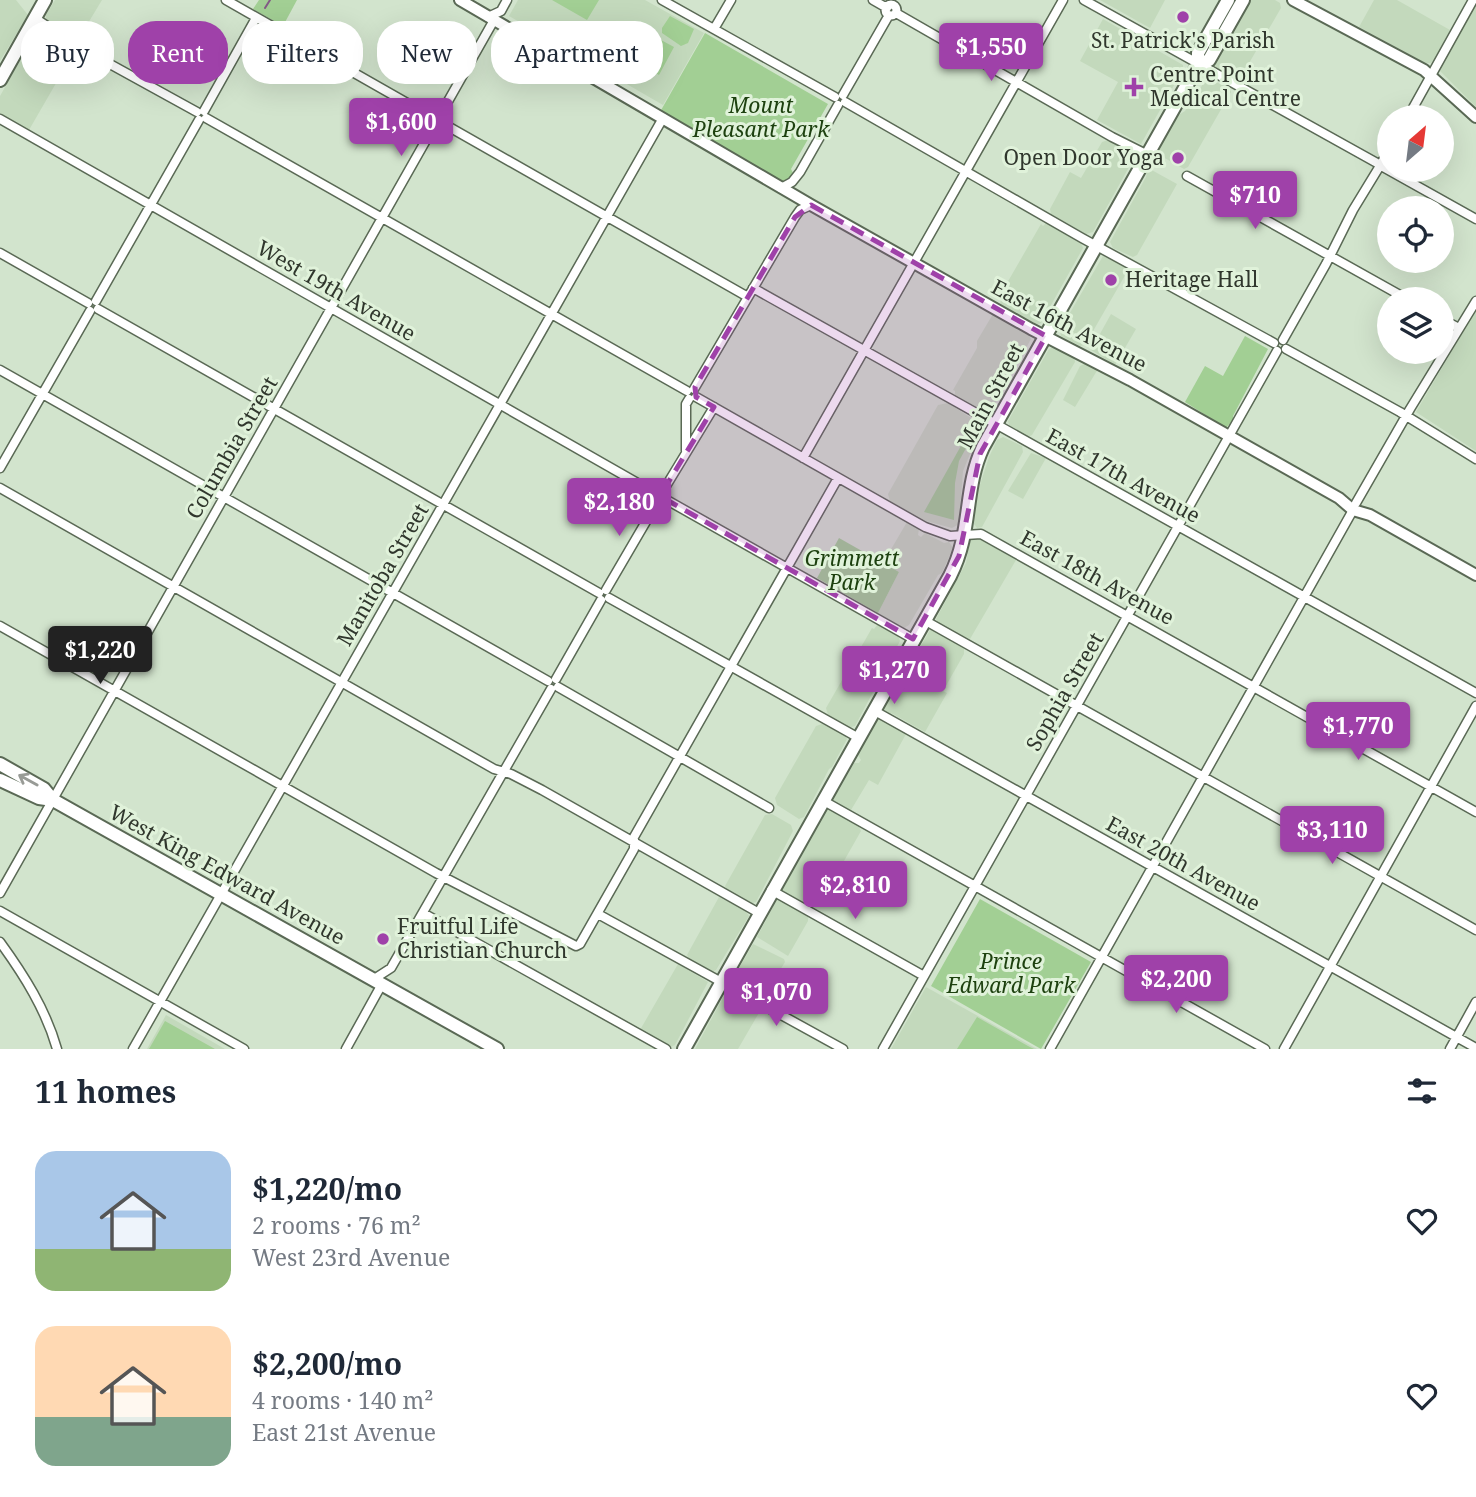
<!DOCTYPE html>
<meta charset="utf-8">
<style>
:root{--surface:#fff;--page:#f2f2f3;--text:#1f2937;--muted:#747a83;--accent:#9f41a9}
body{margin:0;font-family:"Noto Serif",serif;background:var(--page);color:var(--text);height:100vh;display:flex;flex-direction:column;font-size:26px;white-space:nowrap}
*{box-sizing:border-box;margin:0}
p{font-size:23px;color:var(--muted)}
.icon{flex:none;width:38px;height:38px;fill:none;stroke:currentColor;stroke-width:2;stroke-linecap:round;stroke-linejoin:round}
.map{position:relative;height:1049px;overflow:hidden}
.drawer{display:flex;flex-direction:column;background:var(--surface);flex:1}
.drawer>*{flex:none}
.hud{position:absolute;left:21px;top:21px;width:700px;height:63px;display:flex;gap:14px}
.needle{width:46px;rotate:28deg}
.buttons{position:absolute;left:1377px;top:105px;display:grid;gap:14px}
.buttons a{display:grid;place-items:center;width:77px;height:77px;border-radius:50%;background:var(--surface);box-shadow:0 7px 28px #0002;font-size:35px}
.price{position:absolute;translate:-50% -60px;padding:0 16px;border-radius:7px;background:var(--accent);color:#fff;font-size:23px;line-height:46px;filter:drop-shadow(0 2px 4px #0008)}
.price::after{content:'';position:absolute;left:50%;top:42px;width:21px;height:16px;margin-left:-10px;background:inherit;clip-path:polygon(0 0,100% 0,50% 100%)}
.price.active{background:#222;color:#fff}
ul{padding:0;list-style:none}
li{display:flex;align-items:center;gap:21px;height:175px;padding:0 35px}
li span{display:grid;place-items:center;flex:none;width:196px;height:140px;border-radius:21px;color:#555}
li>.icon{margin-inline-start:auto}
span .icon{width:84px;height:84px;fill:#fffc;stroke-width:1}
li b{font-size:30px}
h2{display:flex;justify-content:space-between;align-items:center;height:84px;padding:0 35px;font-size:30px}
.pill{padding:0 24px;border-radius:28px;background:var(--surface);box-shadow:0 7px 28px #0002;font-size:24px;line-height:63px}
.pill.active{background:var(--accent);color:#fff}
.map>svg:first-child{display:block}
</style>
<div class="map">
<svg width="1476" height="1049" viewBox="0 0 1476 1049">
<rect width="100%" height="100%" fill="#d2e4cd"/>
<!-- built -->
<path fill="#c3d9bc" d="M0 0H16L28 15 0 61Z
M55 0H102L79 38 46 22V15Z
M518 0H645L704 33 663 105 509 16Z
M1100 0H1165L1150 28Z
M1250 0H1275L1280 3 1281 8 1241 77 1236 78 1217 70 1214 63Z
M1374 0H1397L1450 30 1436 57 1431 63H1425L1359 27Z
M1476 3V107L1440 71 1442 63Z
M1103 19 1183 65V69L1141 144 1097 120 1118 82 1080 61Z
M43 30 74 50V52L29 130 0 114V96L37 31Z
M1207 78 1229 88 1231 92 1188 167 1184 169 1156 153 1177 116 1185 111Z
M1108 140 1132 153 1134 158 1093 232 1086 234 1051 214 1050 209 1070 172 1081 178 1102 142Z
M1148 168 1177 184 1137 255 1133 257 1113 248 1110 242 1146 177Z
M1046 223 1081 243 1083 248 1041 323 1037 325 1000 305 1001 299 999 297 1041 224 1043 226Z
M1103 256 1127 268V272L1085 345 1080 346 1061 336 1060 330Z
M1476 310V451L1416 412Z
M993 314 1028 334 1031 339 991 411 986 415 955 396V391L953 390 977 348V341Z
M1111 314 1136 329 1115 365 1091 350Z
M1054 347 1074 357 1075 362 1032 435 1028 437 1010 428 1008 421 1049 349Z
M1086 363 1098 369 1075 407 1063 400 1080 366Z
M948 403 982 425 963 471 959 524 952 528 926 521 890 501 888 494 938 405Z
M1003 437 1022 446 1023 452 982 527 977 528 974 524 976 497 989 457 997 440Z
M1031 453 1046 458 1023 499 1008 491Z
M907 522 919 529 918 535 921 537 925 533 944 543 949 542 953 548 942 573 938 575 909 625 904 628 878 613 899 572 883 563Z
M976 537 1016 560 970 639 938 624 936 619 966 563 970 540Z
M878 624 898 635 900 641 855 726 848 728 828 715 826 708 872 628 874 629Z
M930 630H935L964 649V654L943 691 947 693 925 732 893 714 885 712 883 706 896 684 904 674 910 673 911 669 909 666Z
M880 718 906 734 878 785 869 780 851 810 834 802 833 796 839 790 854 763H859L861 760 858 755 873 728V725Z
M822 724 844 734 847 739 832 767 829 769 804 817 799 819 777 805 775 798 816 726Z
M828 808 858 825 861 831 819 905 817 904 812 907 784 893 781 889 782 885 795 864 798 862 823 818 822 815Z
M772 814 791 825 793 831 756 902 750 904 727 891 725 886 765 815Z
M719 897 745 910 749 916 716 970 712 972 689 959 687 955Z
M777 899 782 900 808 916V921L788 956 757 937 773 907 772 904Z
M753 944 784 959 785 962 763 998 734 980 735 975Z
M678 964 708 982 675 1045 671 1047 640 1030Z
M926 987 1037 1049H891Z
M726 992H731L760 1011 738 1049H695Z
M166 1015 225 1049H147Z"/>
<!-- green -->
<path fill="#a2cf94" d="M259 0H297L283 26 253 9Z
M552 0H599L587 20Z
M670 16 694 29 688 43 681 46 662 33V28Z
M705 33 828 104 791 169 793 173 789 182 783 183 660 112Z
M661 40 674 47 659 75 645 67Z
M1245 336 1268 349 1233 416V420L1226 428 1185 402 1205 366 1223 376Z
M972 426 977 428 959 461 955 483 954 520 924 512Z
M839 538 899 572 878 613 817 578Z
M980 899 1091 962 1041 1049 931 986Z
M977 1017 1028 1046 1034 1049H957Z
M165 1021 215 1049H149Z"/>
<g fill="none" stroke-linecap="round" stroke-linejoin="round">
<!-- stream -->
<path stroke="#825b85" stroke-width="2" d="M265 8 270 0"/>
<!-- minor casing -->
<g stroke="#5a6955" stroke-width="11">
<path id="minor" d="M226 0 748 297
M662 0 835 97
M873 0 887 8
M1084 0 1377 163
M885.5 10a5.5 5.5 0 1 1 11 0a5.5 5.5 0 1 1-11 0Z
M896 13 1112 137 1148 155
M488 17 501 11 507 0
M35 18 79 47 197 112
M714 29 731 0
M843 95 889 15
M845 102 1082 238 1274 343
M204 111 256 18
M1408 117 1473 0
M206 118 687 391
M0 119 655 493
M1382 162 1390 149
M1383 167 1476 219
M1187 176 1407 299
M781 188 792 182 800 172 838 105
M0 253 88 303
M753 288 1476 693
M96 301 199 120
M98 309 599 593
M1442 319 1459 328
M1283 340 1326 264 1353 210 1378 169
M1286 349 1400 412 1476 459
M0 370 548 681
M694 389 795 217 800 210 811 205
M696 397 925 527 950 536 981 534 1476 812
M686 451V404L689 399
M803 458 1063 0
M0 468 90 311
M0 488 494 769 511 774 542 790 759 913
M663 491 714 407
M665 499 913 639
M1356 503 1410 409 1476 301
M606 590 658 501
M609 598 857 737
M924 620 1476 930
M0 626 436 873 576 946 580 944 634 849V837L838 478
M556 679 601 600
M558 687 769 808
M873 710 1476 1048
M822 800 1265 1049
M771 890 924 976
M0 893 494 20
M0 911 244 1049
M423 913 666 1049
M598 914 843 1049
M0 942C24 975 46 1010 57 1049
M374 979 391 968 551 689
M133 1049 663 118
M346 1049 382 984
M883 1049 1277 351
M1050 1049 1353 510
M1284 1049 1476 706
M1450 1049 1476 1002"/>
</g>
<!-- tertiary casing -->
<g stroke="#5a6955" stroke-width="14">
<path id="tertiary" d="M460 0 811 205 1031 329 1130 380 1339 498 1353 510 1370 515 1476 575
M1293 0 1424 70 1476 117"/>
</g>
<!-- secondary casing -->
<g stroke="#5a6955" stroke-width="16">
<path id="secondary" d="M1198 65 1209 60 1243 0
M0 80 45 0
M0 764 44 789 53 800 497 1049
M0 780 39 798 53 800
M684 1049 950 576C973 531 963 490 983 447L1198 65V53L1228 0"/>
</g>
<!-- minor -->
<use href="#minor" stroke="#fff" stroke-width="8"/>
<!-- tertiary -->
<use href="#tertiary" stroke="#fff" stroke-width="10"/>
<!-- secondary -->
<use href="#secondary" stroke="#fff" stroke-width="12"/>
</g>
<!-- one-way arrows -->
<defs><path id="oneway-shaft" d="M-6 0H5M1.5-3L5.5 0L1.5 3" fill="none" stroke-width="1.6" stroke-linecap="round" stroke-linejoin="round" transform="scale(1.75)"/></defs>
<use stroke="#989b96" href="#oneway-shaft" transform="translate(28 780) rotate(-151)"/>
<!-- marked area -->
<path fill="#9f41a9" fill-opacity="0.2" stroke="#9f41a9" stroke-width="5" stroke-dasharray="14 9" stroke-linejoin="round" d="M811 205 1046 336 980 454 959 556 913 639 665 499 663 491 714 407 696 397 695 387 795 217Z"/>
<!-- markers -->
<g fill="#9f41a9" stroke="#e0f2da" stroke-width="2.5">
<circle cx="1183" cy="17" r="7"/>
<path d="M1130.5 76.5h7v7h7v7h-7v7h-7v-7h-7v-7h7z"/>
<circle cx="1178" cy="158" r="7"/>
<circle cx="1111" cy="280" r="7"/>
<circle cx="383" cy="939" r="7"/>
</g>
<g text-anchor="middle" stroke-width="6" stroke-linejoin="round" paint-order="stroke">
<!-- poi labels -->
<g font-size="21" fill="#30372d" stroke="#e0f2da" text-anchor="start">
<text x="1183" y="48" text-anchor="middle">St. Patrick's Parish</text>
<text x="1150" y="82">Centre Point<tspan x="1150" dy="24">Medical Centre</tspan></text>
<text x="1164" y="165" text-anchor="end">Open Door Yoga</text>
<text x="1125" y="287">Heritage Hall</text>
<text x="397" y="934">Fruitful Life<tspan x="397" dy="24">Christian Church</tspan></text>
</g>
<!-- park labels -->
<g font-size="21" font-style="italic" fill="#1d410f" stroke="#e0f2da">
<text x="761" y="113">Mount<tspan x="761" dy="24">Pleasant Park</tspan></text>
<text x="852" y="566">Grimmett<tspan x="852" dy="24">Park</tspan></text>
<text x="1011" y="969">Prince<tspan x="1011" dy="24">Edward Park</tspan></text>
</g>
<!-- street labels -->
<g font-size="21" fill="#30372d" stroke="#e0f2da">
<text transform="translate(336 291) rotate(30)" y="7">West 19th Avenue</text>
<text transform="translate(1069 326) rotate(28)" y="7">East 16th Avenue</text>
<text transform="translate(991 396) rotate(-62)" y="7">Main Street</text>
<text transform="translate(232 448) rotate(-60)" y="7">Columbia Street</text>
<text transform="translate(1123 476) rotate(29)" y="7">East 17th Avenue</text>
<text transform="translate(383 575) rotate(-60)" y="7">Manitoba Street</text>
<text transform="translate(1097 578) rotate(29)" y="7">East 18th Avenue</text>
<text transform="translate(1065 692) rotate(-60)" y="7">Sophia Street</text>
<text transform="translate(1183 864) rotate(29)" y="7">East 20th Avenue</text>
<text transform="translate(227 875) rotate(29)" y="7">West King Edward Avenue</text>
</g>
</g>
</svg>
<div class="buttons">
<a><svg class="needle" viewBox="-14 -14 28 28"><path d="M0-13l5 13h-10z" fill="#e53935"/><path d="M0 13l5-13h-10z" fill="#747a83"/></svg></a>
<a><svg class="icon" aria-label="locate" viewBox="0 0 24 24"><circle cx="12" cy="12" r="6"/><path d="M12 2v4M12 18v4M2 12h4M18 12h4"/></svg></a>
<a><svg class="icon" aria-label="layers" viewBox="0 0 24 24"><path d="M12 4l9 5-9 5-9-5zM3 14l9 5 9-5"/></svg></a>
</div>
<b class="price" style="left:991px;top:83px">$1,550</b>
<b class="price" style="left:401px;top:158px">$1,600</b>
<b class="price" style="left:1255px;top:231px">$710</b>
<b class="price" style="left:619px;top:538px">$2,180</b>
<b class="price active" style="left:100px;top:686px">$1,220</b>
<b class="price" style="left:894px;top:706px">$1,270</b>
<b class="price" style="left:1358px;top:762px">$1,770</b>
<b class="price" style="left:1332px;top:866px">$3,110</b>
<b class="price" style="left:855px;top:921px">$2,810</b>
<b class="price" style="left:1176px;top:1015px">$2,200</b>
<b class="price" style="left:776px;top:1028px">$1,070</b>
<div class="hud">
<a class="pill">Buy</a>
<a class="pill active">Rent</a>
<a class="pill">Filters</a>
<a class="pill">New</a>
<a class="pill">Apartment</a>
</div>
</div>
<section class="drawer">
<h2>11 homes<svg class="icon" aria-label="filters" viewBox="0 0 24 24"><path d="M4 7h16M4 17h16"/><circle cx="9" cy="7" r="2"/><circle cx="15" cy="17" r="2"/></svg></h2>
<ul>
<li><span style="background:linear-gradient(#a9c7e8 70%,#8fb573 0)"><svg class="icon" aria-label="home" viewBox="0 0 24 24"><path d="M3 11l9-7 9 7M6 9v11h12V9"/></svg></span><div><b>$1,220/mo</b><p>2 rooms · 76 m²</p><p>West 23rd Avenue</p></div><svg class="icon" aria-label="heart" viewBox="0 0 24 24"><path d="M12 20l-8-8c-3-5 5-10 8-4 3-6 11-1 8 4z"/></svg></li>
<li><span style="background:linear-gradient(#ffd9b3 65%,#7fa58c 0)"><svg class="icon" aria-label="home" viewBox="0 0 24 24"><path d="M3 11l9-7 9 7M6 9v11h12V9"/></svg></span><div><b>$2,200/mo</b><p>4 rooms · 140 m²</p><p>East 21st Avenue</p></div><svg class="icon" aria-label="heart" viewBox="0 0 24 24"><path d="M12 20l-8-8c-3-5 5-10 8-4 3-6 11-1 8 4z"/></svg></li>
</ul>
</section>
